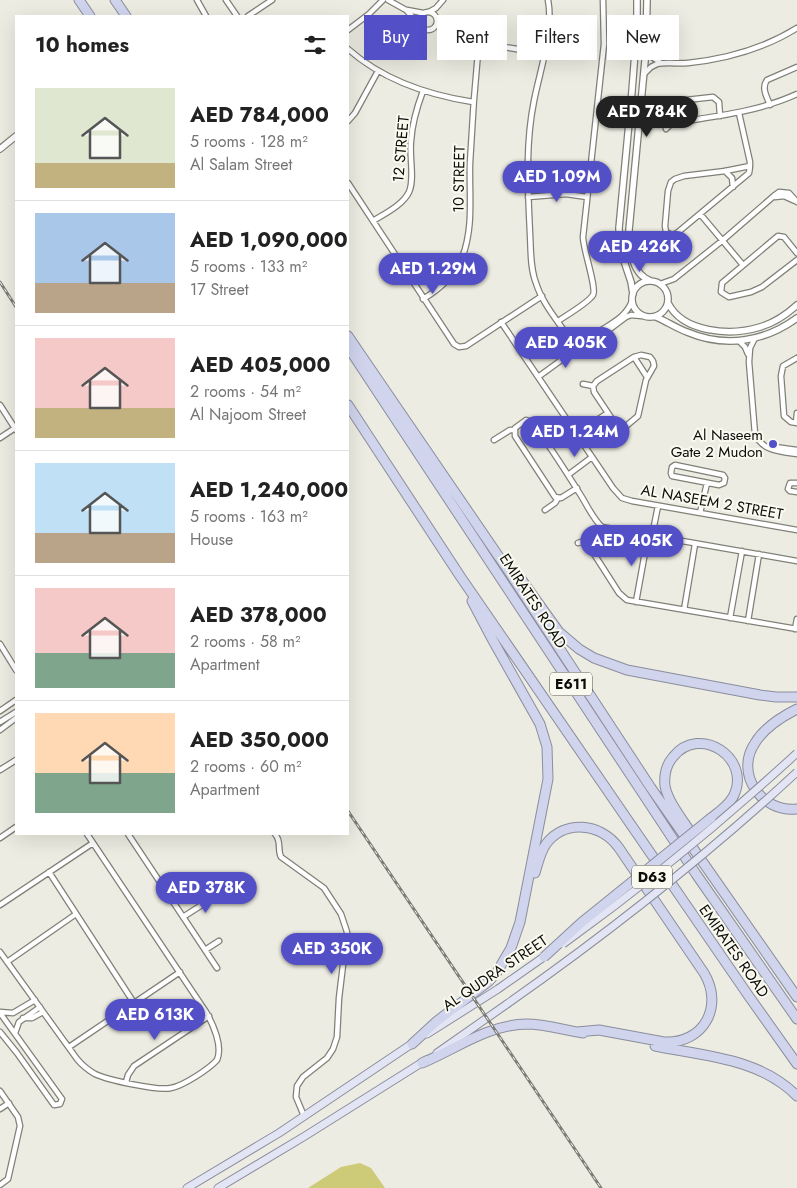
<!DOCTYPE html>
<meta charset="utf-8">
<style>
:root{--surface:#fff;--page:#f6f6f6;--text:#222;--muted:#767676;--line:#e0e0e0;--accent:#534fc7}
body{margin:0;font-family:Jost,sans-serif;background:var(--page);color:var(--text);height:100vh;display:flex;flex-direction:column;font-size:19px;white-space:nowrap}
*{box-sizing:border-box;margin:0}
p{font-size:16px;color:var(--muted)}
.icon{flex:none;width:28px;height:28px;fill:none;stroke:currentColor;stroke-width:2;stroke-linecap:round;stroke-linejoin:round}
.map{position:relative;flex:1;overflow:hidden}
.panel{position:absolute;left:15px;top:15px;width:334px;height:820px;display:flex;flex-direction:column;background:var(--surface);border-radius:0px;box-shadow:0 5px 20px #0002}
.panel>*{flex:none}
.guide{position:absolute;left:364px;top:15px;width:358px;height:45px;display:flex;gap:10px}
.price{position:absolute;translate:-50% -42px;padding:0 11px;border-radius:18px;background:var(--accent);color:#fff;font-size:16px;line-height:32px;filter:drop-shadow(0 1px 2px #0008)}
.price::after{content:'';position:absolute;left:50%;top:30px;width:15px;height:11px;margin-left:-8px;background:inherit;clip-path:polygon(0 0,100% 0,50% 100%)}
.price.active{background:#222;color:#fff}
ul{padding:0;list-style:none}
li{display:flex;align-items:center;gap:15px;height:125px;padding:0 20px}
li+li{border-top:1px solid var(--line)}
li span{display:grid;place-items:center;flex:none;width:140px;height:100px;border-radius:0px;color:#555}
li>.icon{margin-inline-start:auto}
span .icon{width:60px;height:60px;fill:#fffc;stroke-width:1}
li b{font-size:21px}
h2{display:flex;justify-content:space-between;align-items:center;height:60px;padding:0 20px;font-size:21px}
.chip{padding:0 18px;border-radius:0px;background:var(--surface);box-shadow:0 5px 20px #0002;font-size:18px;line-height:45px}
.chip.active{background:var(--accent);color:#fff}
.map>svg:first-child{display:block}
</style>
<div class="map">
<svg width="797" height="1188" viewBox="0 0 797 1188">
<rect width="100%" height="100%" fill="#ecece2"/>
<!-- water -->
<path fill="#cdcb78" d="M360 1163 371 1168 385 1188H308L341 1167Z"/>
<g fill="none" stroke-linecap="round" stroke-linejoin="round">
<!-- minor casing -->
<g stroke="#808078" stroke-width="7">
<path id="minor" d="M197 0 206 16
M226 0 237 16
M388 0 406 10 418 23
M548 0C554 31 540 70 534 101 525 145 528 190 530 234 531 250 530 268 536 283 542 303 558 321 569 338
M407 10 423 13
M419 21a9 9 0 1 1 18 0a9 9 0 1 1-18 0Z
M429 12 436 8 443 0
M248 16 272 0
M437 21C457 44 514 48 544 53
M348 30 369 14 383 0
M348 49C383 80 428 95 473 102
M646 50 652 57 661 63
M644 74 651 67 657 64C667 62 678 64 688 63 726 59 765 48 797 28
M770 105C767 97 761 88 767 80L797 67
M739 113 750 162C750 166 750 169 749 173L677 233 672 235 666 232 665 226 668 191 671 182 675 179 684 176 725 171 750 166
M720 116 719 102 713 97 677 101 673 105 672 118 676 122H679C719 116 760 111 797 94
M348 121 355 113 378 71
M666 129 674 121
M725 171 732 178 733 187
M348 183 454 344 459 347 466 346 542 296
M528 197 566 194 587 197
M775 197 784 196 795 201
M701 215 743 265
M373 221C384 214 403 205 409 192 415 179 409 156 411 141 412 124 417 107 423 91
M666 246 669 234
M797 253 784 237 778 236 722 283 721 292 729 297 751 292 762 287 797 260
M660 284 674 279 723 240 775 195 779 192 789 193 797 202
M423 299C440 289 454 276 462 258 474 227 469 196 470 163 472 123 475 82 479 41
M558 321C567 315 588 303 593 295 597 288 583 249 583 237L604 44 603 0
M501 322 613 488 622 498 632 501 797 530
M755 338 750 348 749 362 755 434C762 451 781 452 797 454
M739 341 745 347 748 354
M584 345 598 338 626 317 631 315 642 316
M641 355 650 357 653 361 654 366 646 380 638 416 625 427 620 428 616 425 594 392 593 386 597 381 634 357Z
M634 357 647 377
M797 358 783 366 781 376 784 416 791 422 797 423
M538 377C556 364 574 351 592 337 606 325 625 320 632 301
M583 384 593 386
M0 405 16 430
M796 423 797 413
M577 433 608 413
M0 438 15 428
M494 440 510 430H514
M770 448 775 447 797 450
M675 465 723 475 725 478 724 483 719 485 672 476 671 473 672 467Z
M568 475 592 457
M797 483H790L788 489 790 491 797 492
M577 488 561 498 555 497 515 436V428L526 420 532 422C549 445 565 470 580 494 587 505 593 519 602 527L797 561
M545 510 555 503 558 498
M700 513 707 483
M602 527 589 537 587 543 619 593 627 600 797 629
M652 536 658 506
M578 543 587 540
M636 602 648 536
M684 610 695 544
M730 618 742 551
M748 621 759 554
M795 629 797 619
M0 644 16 670
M0 711 16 700
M0 722 16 712
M0 730 16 718
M0 770 16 760
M128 834 217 968
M275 834C282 842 277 849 281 857L324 888 341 914 347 932 339 998 337 1037 333 1049 327 1058 303 1077 297 1086 296 1097 304 1116
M0 838 16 827
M49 872 134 1003
M0 905 93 843
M183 917 219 894
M205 950 219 941
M0 952 77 1059C82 1065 88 1070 95 1074 108 1080 157 1091 171 1088 183 1086 209 1069 217 1060 223 1046 213 1024 206 1012L87 834
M7 962 76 914
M0 1012 13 1013 35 1000
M0 1013 62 1099 60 1104 54 1105 17 1053 0 1032
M23 1018H32L43 1012
M15 1033 19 1022 40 1007
M69 1047 180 972
M126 1082 128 1075 134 1066 209 1016
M0 1091 18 1117 20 1126 8 1179 0 1185
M0 1109 9 1103"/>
</g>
<!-- tertiary casing -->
<g stroke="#808078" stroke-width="8">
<path id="tertiary" d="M647 0 646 50 629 230C630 249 631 274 651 281
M0 149 16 136
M632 299a18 18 0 1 1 36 0a18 18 0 1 1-36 0Z
M633 294 631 282 620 249 619 228 632 91 637 27V0
M668 303C683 333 731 336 760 327 774 323 786 315 797 305
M656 317C666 321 676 328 687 332 725 348 764 342 797 318"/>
</g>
<!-- primary casing -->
<g stroke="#8b8e9d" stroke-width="9">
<path id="primary" d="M427 1034 498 989
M437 1053 507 1004
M187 1188 279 1133 416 1041
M218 1188 305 1136 426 1060"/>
</g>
<!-- motorway casing -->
<g stroke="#8b8e9d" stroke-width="11">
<path id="motorway" d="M79 0 90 16
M115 0 126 16
M348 336 510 573 651 788 797 997
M348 347 696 874 797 1019
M348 405 460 576 748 995 797 1064
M521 579 559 632 579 649 594 658 627 670 760 695 776 697H797
M797 709C781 717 764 728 755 743 734 774 762 813 797 809
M695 839C686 824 668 803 665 786 664 776 666 765 673 757 700 723 753 759 733 797 728 806 719 812 711 818
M535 873C538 863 540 853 546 844 565 819 601 823 619 848L704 973C724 1006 704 1044 664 1042L599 1030 577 1032
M412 1044 437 1021 488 982 497 972 511 948 520 922 548 779 547 747 540 724 491 637 472 601
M655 1046C705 1056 759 1058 797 1096
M422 1063C456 1049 487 1025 526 1024 545 1024 564 1030 583 1033"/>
</g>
<!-- minor -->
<use href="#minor" stroke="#fff" stroke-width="4.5"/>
<!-- tertiary -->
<use href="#tertiary" stroke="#fff" stroke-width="5.5"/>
<!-- primary -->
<use href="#primary" stroke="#e3e5f4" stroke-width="7"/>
<!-- motorway -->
<use href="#motorway" stroke="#d0d4ed" stroke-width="9"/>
<!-- rail casing -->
<g stroke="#7c7c76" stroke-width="3">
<path id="rail" d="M0 282 16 307
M348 811 601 1188"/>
</g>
<!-- rail -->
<use href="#rail" stroke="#f9f9ef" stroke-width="1" stroke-dasharray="4" stroke-linecap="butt"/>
<!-- primary-bridge casing -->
<g stroke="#8b8e9d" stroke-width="9" stroke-linecap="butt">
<path id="primary-bridge" d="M563 944C645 885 723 821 797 753
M498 989 548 954
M507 1004C608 933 706 856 797 772"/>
</g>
<!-- motorway-bridge casing -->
<g stroke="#8b8e9d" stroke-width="11" stroke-linecap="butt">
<path id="motorway-bridge" d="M544 957 581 923 711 818"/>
</g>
<!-- primary-bridge -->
<use href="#primary-bridge" stroke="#e3e5f4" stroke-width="7"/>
<!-- motorway-bridge -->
<use href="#motorway-bridge" stroke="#d0d4ed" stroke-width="9"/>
</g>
<!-- markers -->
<circle fill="#534fc7" stroke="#f9f9ef" stroke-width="2" cx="773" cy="444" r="5"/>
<g text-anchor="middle" stroke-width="4" stroke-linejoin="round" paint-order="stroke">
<!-- shield labels -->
<g fill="#f9f9ef" stroke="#53534e" stroke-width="1">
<rect x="550" y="672.5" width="42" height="23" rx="4"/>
<rect x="632" y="865.5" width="40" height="23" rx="4"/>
</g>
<g font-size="14" font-weight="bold" fill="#0c0c09">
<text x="571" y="689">E611</text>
<text x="652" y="882">D63</text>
</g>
<!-- street labels -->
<g font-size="15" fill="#0c0c09" stroke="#f9f9ef">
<text transform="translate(401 149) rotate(-85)" y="5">12 STREET</text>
<text transform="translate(459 179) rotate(-89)" y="5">10 STREET</text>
<text transform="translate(712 502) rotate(10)" y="5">AL NASEEM 2 STREET</text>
<text transform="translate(533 601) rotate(57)" y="5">EMIRATES ROAD</text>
<text transform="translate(734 951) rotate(55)" y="5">EMIRATES ROAD</text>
<text transform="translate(495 973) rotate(-34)" y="5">AL QUDRA STREET</text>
</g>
<!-- poi labels -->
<g font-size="15" fill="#0c0c09" stroke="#f9f9ef" text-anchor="end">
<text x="763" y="440">Al Naseem<tspan x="763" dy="17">Gate 2 Mudon</tspan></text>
</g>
</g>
</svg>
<b class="price active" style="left:647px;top:138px">AED 784K</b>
<b class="price" style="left:557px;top:203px">AED 1.09M</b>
<b class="price" style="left:640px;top:273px">AED 426K</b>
<b class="price" style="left:433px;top:295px">AED 1.29M</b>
<b class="price" style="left:566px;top:369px">AED 405K</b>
<b class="price" style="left:575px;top:458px">AED 1.24M</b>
<b class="price" style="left:632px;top:567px">AED 405K</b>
<b class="price" style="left:206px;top:914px">AED 378K</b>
<b class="price" style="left:332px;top:975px">AED 350K</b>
<b class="price" style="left:155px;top:1041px">AED 613K</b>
<div class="guide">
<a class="chip active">Buy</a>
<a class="chip">Rent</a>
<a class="chip">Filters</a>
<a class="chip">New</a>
</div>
<section class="panel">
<h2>10 homes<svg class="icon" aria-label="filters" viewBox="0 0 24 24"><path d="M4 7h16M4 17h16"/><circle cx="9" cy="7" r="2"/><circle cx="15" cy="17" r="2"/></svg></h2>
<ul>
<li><span style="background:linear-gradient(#dfe7d0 75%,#c2b280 0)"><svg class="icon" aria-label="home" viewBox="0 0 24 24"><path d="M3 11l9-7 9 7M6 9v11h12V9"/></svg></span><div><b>AED 784,000</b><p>5 rooms · 128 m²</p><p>Al Salam Street</p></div></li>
<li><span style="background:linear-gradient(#a9c7e8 70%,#b9a48a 0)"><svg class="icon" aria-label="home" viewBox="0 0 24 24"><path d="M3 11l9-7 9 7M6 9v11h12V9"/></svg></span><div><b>AED 1,090,000</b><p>5 rooms · 133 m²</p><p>17 Street</p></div></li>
<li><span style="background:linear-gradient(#f6c9c9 70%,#c2b280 0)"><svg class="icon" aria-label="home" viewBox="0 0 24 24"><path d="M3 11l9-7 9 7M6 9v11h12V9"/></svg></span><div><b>AED 405,000</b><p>2 rooms · 54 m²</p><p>Al Najoom Street</p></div></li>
<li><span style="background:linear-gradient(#bfe0f5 70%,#b9a48a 0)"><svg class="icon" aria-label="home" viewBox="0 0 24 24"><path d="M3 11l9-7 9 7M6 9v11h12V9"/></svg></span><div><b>AED 1,240,000</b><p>5 rooms · 163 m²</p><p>House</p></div></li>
<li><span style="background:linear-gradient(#f6c9c9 65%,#7fa58c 0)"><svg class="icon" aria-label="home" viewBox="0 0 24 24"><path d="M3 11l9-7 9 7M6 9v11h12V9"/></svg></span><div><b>AED 378,000</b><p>2 rooms · 58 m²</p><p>Apartment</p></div></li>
<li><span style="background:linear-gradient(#ffd9b3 60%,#7fa58c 0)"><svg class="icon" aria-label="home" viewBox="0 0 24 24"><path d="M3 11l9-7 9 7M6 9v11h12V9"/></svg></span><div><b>AED 350,000</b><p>2 rooms · 60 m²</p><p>Apartment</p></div></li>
</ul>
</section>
</div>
